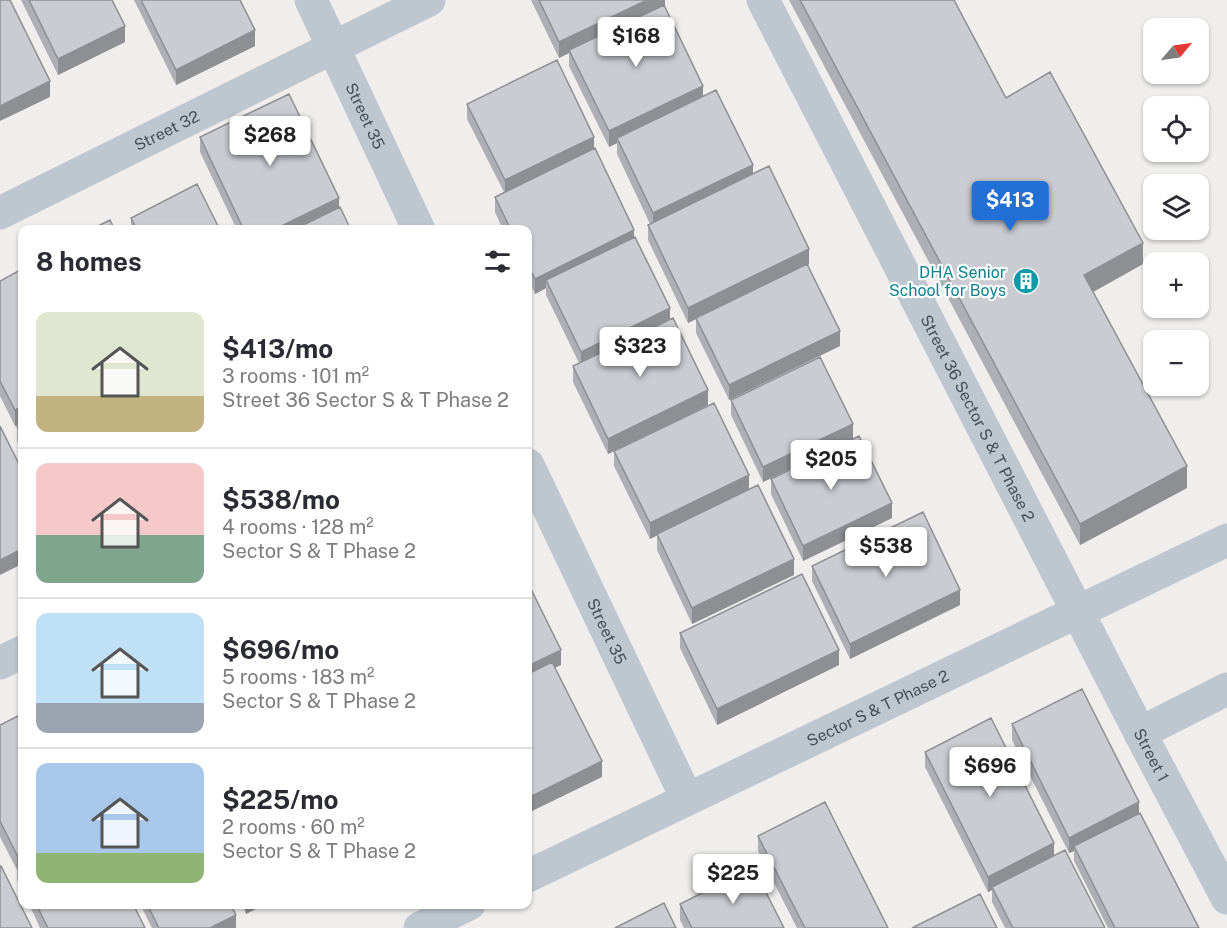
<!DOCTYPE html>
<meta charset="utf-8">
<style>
:root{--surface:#fff;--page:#f7f7f7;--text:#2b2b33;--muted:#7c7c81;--line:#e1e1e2;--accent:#226fd5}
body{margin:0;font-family:"Public Sans",sans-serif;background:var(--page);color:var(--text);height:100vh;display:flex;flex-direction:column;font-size:22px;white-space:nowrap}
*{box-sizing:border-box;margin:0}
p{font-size:20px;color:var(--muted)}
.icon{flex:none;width:33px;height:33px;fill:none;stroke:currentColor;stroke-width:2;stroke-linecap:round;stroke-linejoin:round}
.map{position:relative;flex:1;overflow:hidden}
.sheet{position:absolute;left:18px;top:225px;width:514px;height:684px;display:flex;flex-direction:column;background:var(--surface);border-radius:12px;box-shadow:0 2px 4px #0004}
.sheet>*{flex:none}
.needle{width:39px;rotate:61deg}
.tools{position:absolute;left:1143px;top:18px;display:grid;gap:12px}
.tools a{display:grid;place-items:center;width:66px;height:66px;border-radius:12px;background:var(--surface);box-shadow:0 2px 4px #0004;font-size:30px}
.price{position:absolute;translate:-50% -51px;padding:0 14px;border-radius:6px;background:#fff;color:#222;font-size:20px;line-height:39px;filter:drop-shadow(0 2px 3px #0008)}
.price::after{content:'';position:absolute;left:50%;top:36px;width:18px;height:14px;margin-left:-9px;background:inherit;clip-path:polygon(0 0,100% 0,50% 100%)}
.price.current{background:var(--accent);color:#fff}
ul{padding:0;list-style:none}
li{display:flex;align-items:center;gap:18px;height:150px;padding:0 18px}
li+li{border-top:2px solid var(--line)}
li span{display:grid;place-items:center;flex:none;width:168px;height:120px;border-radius:12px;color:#555}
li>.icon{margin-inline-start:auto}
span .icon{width:72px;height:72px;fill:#fffc;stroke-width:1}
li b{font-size:26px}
h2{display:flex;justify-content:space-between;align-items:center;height:72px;padding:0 18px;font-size:26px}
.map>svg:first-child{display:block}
</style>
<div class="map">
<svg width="1227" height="928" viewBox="0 0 1227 928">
<rect width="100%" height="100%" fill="#f0eded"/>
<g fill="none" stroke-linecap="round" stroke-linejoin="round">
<!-- minor -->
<g stroke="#bec7cf" stroke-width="33">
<path id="s1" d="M311 0 419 230"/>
<path id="s2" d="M763 0 1140 733 1227 898"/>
<path id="s3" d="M0 213 429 0"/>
<path id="s4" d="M528 465 687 799"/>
<path d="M0 663 22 652"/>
<path d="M1140 733 1227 689"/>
<path id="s5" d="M528 876 1227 540"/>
<path d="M420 928 469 904"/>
</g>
</g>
<!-- wall -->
<path fill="#aeafb5" d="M21 0H112L125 42 58 75Z
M134 0H240L255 46 176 85Z
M531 0H665V7L703 96 753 174 809 264 808 265 840 346 729 400 696 333V319L688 323 648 240V225L650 224 617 154V143L609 147 569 66V53L559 58Z
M789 0H954L1006 98 1143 264 1093 292 1187 488 1080 545Z
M467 104 594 149 634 237 708 405 608 454 573 382V366L579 363 546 295V288L535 294 528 280V230H503L495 212V197L504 192 467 119Z
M200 137 339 208 351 230H237L200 152Z
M131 218 220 230H131Z
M22 269V422L15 426 0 396V281Z
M731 400 853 439 763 482 731 415Z
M22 423V451L17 441V426Z
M614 451 749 489 794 575 692 624 657 550V535L650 539 614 466Z
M771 479 892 518 803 561 771 494Z
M812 566 960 605 850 659 812 581Z
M680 633 839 665 717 725 680 648Z
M1012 724 1139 813 1199 928H1108L1074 861V851L1069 853 1012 740Z
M0 725 22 877V892L17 880V870L0 837Z
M925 752 1054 856 1105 928H1005L992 902V890L988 892 925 767Z
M758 836 888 928H797L758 851Z
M29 904H133L145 928H40Z
M140 904H230L236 928H152Z
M242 904H265L246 914Z
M680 904 784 928H684L680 920Z"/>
<!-- shaded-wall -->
<path fill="#8d8f93" d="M647 0H665V7L569 50V53L559 58V42Z
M125 26V42L58 75V59Z
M255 30V46L176 85V70Z
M50 81V97L0 121V106Z
M703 86V101L617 138V143L609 147V131Z
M594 137V153L505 196V180Z
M753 165V180L653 229V213Z
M339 198V213L305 230H273Z
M634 230V246L546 280V288L535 294V279Z
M1143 243V264L1084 297V275Z
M809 249V264L688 323V308Z
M670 308V324L581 367V352Z
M840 331V346L729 400V385Z
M708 390V405L608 454V439Z
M22 407V422L15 426V410Z
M853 424V439L763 482V467Z
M1187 466V488L1080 545V524Z
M749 475V490L650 539V523Z
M892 503V518L803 561V546Z
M22 549V564L0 575V560Z
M794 559V575L692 624V608Z
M960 590V605L850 659V644Z
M561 650V665L528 681V666Z
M839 650V665L717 725V709Z
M602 761V777L528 813V798Z
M1139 802V818L1074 846V851L1069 853V838Z
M1054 843V858L992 887V890L988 892V877Z
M22 852V868L17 865V855Z
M246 904H265L246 914Z
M236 915V928H210Z"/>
<!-- building -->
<path fill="#caccd2" stroke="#8d8f93" stroke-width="1.5" d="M0 0H10L50 81 0 106Z
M29 0H112L125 26 58 59Z
M141 0H240L255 30 176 70Z
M539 0H647L559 42Z
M800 0H954L1006 98 1050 72 1143 243 1084 275 1187 466 1080 524Z
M664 5 703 86 609 131 569 50Z
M557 60 594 137 505 180 467 104Z
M716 90 753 165 653 213 617 138Z
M289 94 339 198 273 230H244L200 137Z
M595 148 634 230 535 279 528 265V230H511L495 197Z
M769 166 809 249 688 308 648 225Z
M197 184 220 230H137L131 218Z
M340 207 351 230H293Z
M110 220 115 230H90Z
M635 237 670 308 581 352 546 280Z
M807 264 840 331 729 385 696 318Z
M22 269V407L15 410 0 381V281Z
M673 318 708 390 608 439 573 366Z
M820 357 853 424 763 467 731 400Z
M714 403 749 475 650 523 614 451Z
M22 423V436L17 426Z
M0 426 22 470V549L0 560Z
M859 436 892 503 803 546 771 479Z
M758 485 794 559 692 608 657 534Z
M923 512 960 590 850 644 812 566Z
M802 574 839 650 717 709 680 633Z
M528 583 561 650 528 666Z
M552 662 602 761 528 798V674Z
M1082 689 1139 802 1069 838 1012 724Z
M22 714V852L17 855 0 821V725Z
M991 718 1054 843 988 877 925 752Z
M825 802 888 928H805L758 836Z
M1140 813 1199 928H1115L1074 846Z
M1065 850 1105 928H1013L992 887Z
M22 862V877L17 865Z
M0 866H1L32 928H0Z
M753 867 784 928H692L680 904Z
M980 894 997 928H912Z
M664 903 676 928H615Z
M36 904H133L145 928H48Z
M147 904H230L236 915 210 928H159Z"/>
<!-- icons -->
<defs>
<g id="building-disc" transform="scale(1.35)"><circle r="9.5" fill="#0f9aa8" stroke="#fff"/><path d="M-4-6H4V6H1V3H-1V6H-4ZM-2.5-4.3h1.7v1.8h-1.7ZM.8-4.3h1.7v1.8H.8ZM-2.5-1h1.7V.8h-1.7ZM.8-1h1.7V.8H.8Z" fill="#fff"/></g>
</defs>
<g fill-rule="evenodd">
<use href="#building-disc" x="1026" y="281"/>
</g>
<g text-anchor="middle" stroke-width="4.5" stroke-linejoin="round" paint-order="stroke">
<!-- street labels -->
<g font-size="16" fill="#465059" stroke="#fff">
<text dy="6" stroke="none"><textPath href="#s1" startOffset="128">Street 35</textPath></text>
<text dy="6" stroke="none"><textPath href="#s3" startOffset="186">Street 32</textPath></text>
<text dy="6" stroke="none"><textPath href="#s2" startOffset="470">Street 36 Sector S &amp; T Phase 2</textPath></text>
<text dy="6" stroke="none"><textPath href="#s4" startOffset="184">Street 35</textPath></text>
<text dy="6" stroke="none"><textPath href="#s5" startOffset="388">Sector S &amp; T Phase 2</textPath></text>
<text dy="6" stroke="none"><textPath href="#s2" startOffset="849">Street 1</textPath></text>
</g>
<!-- culture labels -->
<g font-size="16" fill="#0d838f" stroke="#fff" text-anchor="end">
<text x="1006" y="278">DHA Senior<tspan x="1006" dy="18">School for Boys</tspan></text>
</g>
</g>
</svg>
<div class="tools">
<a><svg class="needle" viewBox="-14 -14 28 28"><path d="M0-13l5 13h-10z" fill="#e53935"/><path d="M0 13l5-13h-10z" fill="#7c7c81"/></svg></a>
<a><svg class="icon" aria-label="locate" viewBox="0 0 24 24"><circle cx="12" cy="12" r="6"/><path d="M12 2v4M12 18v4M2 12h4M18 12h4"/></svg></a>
<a><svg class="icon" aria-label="layers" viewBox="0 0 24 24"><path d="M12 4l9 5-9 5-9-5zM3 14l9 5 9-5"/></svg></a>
<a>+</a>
<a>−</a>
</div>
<b class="price" style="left:636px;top:68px">$168</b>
<b class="price" style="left:270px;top:167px">$268</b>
<b class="price current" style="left:1010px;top:232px">$413</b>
<b class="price" style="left:640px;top:378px">$323</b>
<b class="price" style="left:831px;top:491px">$205</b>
<b class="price" style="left:886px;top:578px">$538</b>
<b class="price" style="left:990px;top:798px">$696</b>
<b class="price" style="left:733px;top:905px">$225</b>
<section class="sheet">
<h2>8 homes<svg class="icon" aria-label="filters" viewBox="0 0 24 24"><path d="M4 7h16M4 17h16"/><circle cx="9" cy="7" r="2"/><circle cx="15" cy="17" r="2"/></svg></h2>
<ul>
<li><span style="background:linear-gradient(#dfe7d0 70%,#c2b280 0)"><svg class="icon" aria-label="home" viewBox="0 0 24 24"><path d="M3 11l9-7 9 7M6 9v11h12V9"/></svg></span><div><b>$413/mo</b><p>3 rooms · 101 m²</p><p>Street 36 Sector S &amp; T Phase 2</p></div></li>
<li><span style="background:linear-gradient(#f6c9c9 60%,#7fa58c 0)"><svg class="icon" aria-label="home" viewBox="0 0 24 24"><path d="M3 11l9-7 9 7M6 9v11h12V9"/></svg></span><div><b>$538/mo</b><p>4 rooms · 128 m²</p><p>Sector S &amp; T Phase 2</p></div></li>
<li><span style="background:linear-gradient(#bfe0f5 75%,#9aa5b1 0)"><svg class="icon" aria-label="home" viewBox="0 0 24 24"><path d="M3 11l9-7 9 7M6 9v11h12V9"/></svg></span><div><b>$696/mo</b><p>5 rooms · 183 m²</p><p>Sector S &amp; T Phase 2</p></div></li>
<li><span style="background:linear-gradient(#a9c7e8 75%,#8fb573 0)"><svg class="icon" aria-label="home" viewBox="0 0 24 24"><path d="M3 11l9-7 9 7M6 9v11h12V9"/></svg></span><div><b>$225/mo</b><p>2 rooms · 60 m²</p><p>Sector S &amp; T Phase 2</p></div></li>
</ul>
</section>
</div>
